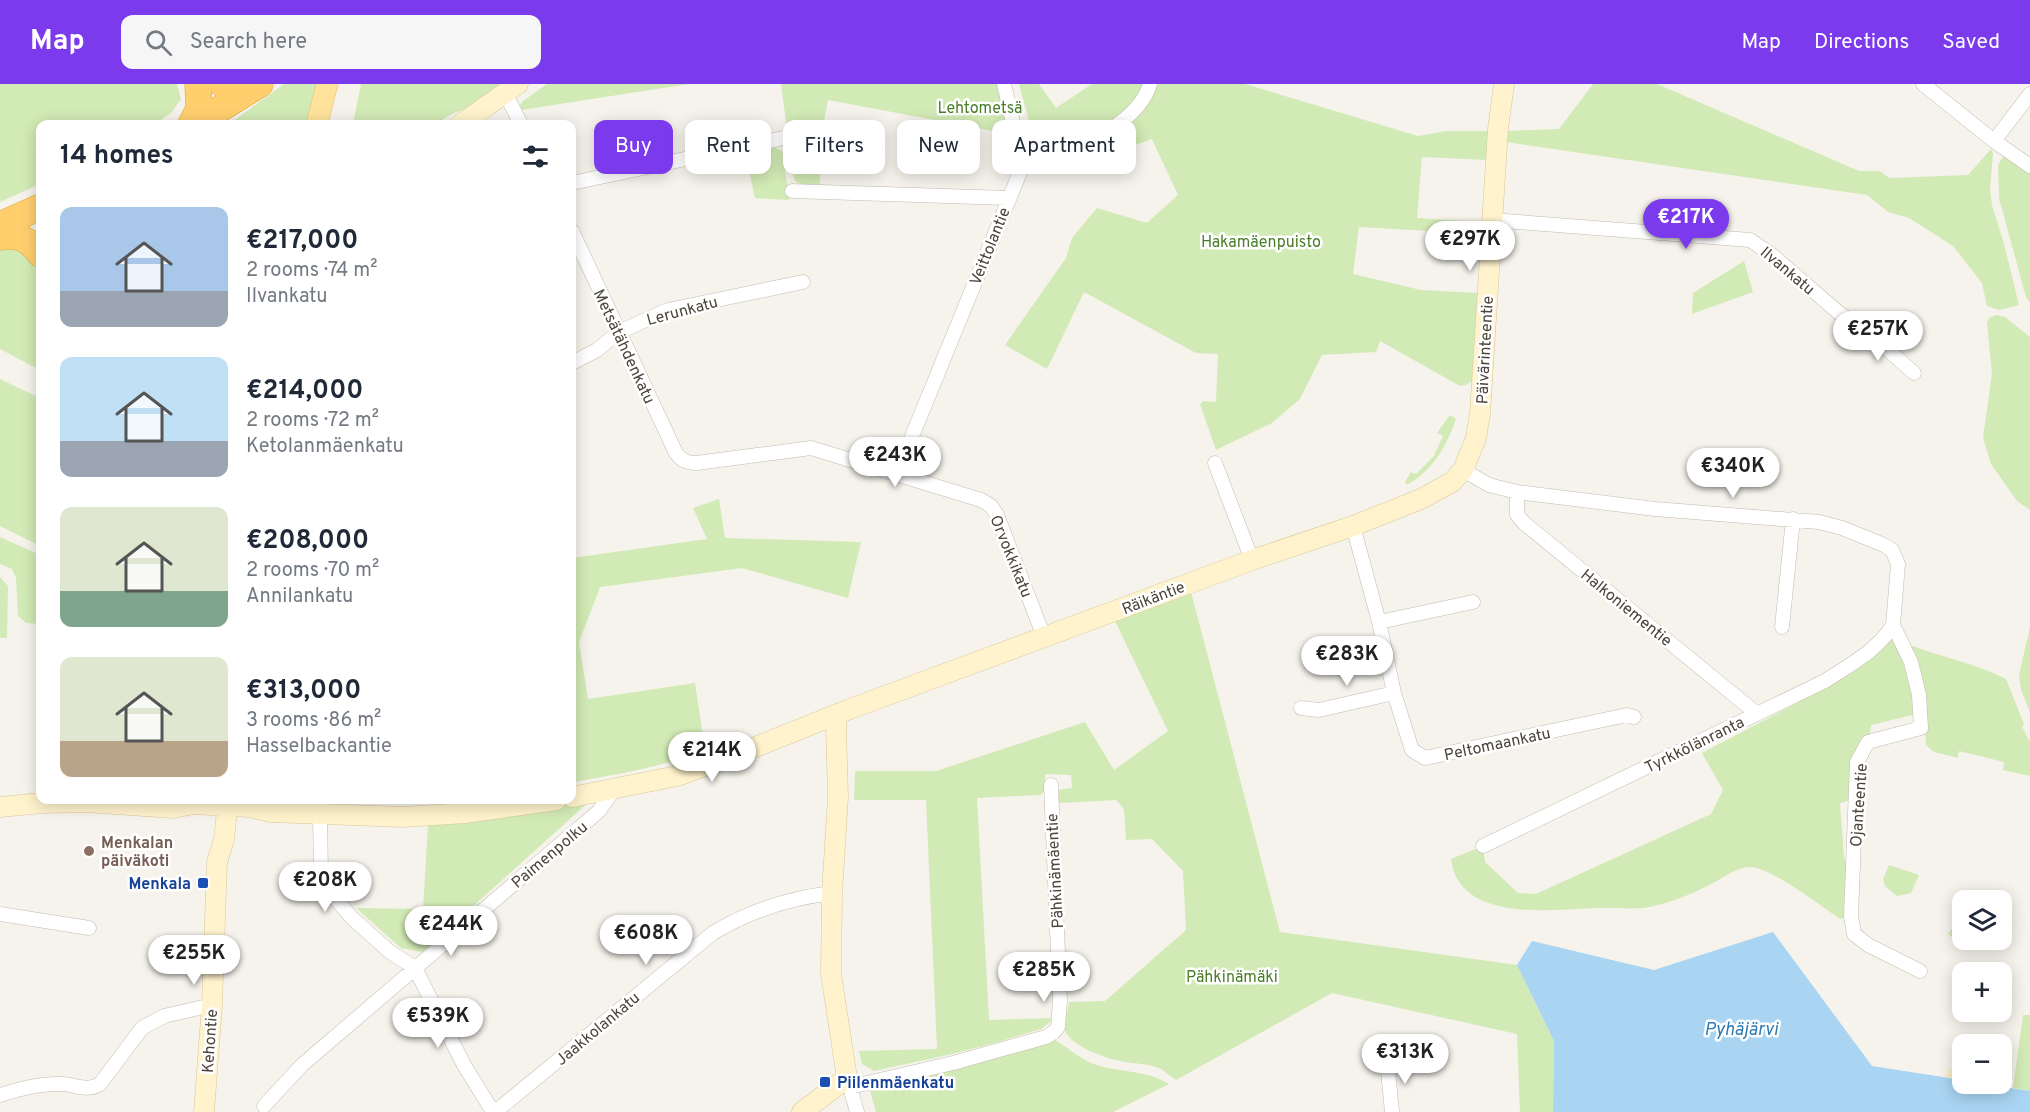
<!DOCTYPE html>
<meta charset="utf-8">
<style>
:root{--surface:#fff;--page:#f6f6f7;--text:#1f2937;--muted:#747a83;--accent:#7c3aed}
body{margin:0;font-family:Overpass,sans-serif;background:var(--page);color:var(--text);height:100vh;display:flex;flex-direction:column;font-size:22px;white-space:nowrap}
*{box-sizing:border-box;margin:0}
p{font-size:20px;color:var(--muted)}
.icon{flex:none;width:33px;height:33px;fill:none;stroke:currentColor;stroke-width:2;stroke-linecap:round;stroke-linejoin:round}
.map{position:relative;flex:1;overflow:hidden}
.sheet{position:absolute;left:36px;top:36px;width:540px;height:684px;display:flex;flex-direction:column;background:var(--surface);border-radius:12px;box-shadow:0 3px 15px #0003}
.sheet>*{flex:none}
.guide{position:absolute;left:594px;top:36px;width:570px;height:54px;display:flex;gap:12px}
.buttons{position:absolute;left:1952px;top:806px;display:grid;gap:12px}
.buttons a{display:grid;place-items:center;width:60px;height:60px;border-radius:12px;background:var(--surface);box-shadow:0 3px 15px #0003;font-size:30px}
.price{position:absolute;translate:-50% -51px;padding:0 14px;border-radius:21px;background:#fff;color:#222;font-size:20px;line-height:39px;filter:drop-shadow(0 2px 3px #0008)}
.price::after{content:'';position:absolute;left:50%;top:36px;width:18px;height:14px;margin-left:-9px;background:inherit;clip-path:polygon(0 0,100% 0,50% 100%)}
.price.selected{background:var(--accent);color:#fff}
ul{padding:0;list-style:none}
li{display:flex;align-items:center;gap:18px;height:150px;padding:0 24px}
li span{display:grid;place-items:center;flex:none;width:168px;height:120px;border-radius:12px;color:#555}
li>.icon{margin-inline-start:auto}
span .icon{width:72px;height:72px;fill:#fffc;stroke-width:1}
li b{font-size:26px}
h2{display:flex;justify-content:space-between;align-items:center;height:72px;padding:0 24px;font-size:26px}
.tag{padding:0 21px;border-radius:12px;background:var(--surface);box-shadow:0 3px 15px #0003;font-size:21px;line-height:54px}
.tag.selected{background:var(--accent);color:#fff}
header{display:flex;align-items:center;gap:36px;box-sizing:border-box;height:84px;padding:0 30px;background:var(--accent);color:#fff}
header strong{font-size:28px}
nav{display:flex;gap:33px;margin-inline-start:auto;font-size:21px}
.search{width:420px;height:54px;background:var(--page);display:flex;align-items:center;gap:15px;box-sizing:border-box;padding:0 21px;border-radius:12px;color:var(--muted);font-size:22px}
.map>svg:first-child{display:block}
</style>
<header>
<strong>Map</strong>
<div class="search"><svg class="icon" aria-label="search" viewBox="0 0 24 24"><circle cx="10" cy="10" r="6"/><path d="M15 15l6 6"/></svg>Search here</div>
<nav><a>Map</a><a>Directions</a><a>Saved</a></nav>
</header>
<div class="map">
<svg width="2030" height="1028" viewBox="0 0 2030 1028">
<rect width="100%" height="100%" fill="#f6f3ec"/>
<!-- green -->
<path fill="#d2eab5" d="M0 0H177L181 15 171 29 155 40H40V100L0 118Z
M284 0H317L306 40H229Z
M361 0H507L479 20 454 29 435 40H353Z
M547 0H689L521 26 520 21 523 17Z
M781 0H997L1009 50 828 16 821 54 820 101 801 100 796 98 793 92Z
M1019 0H1039L1056 24 1092 0H1146C1141 23 1092 53 1070 63 1061 67 1048 68 1038 71Z
M1154 0H1245L1418 52 1446 47H1490L1487 76 1422 73 1417 134 1482 138 1481 150 1359 143 1353 190 1421 206 1477 209V249L1472 297 1466 301 1460 302 1380 257 1376 268 1322 271 1300 315 1272 339 1216 366 1200 320 1203 317 1216 318 1218 270 1196 269 1084 208 1047 285 1005 261 1066 174 1072 154 1097 124 1147 139 1178 111 1152 55 1061 88 1054 82V77L1102 55Z
M1593 0H1657L1859 87H1880L1889 94 1968 91 1991 65 1993 70 1990 104 1992 121 2004 160 2019 221 1999 226 1987 222 1982 199 1953 162 1909 134 1888 128 1867 111 1506 58 1507 47 1559 45Z
M774 63 782 67 783 71 789 116 755 114 745 69Z
M2003 73H2008L2030 87V219L2026 213 1999 114 1998 81Z
M0 156 24 165 40 187V286L0 265Z
M1744 177 1753 208 1692 230 1693 209Z
M1996 231 2005 233 2030 253V426L2017 417 1991 380 1983 354 1992 290 1987 239 1989 234Z
M0 295 40 314V462L0 442Z
M1450 331 1456 335C1446 363 1433 386 1407 401L1405 398 1411 388 1416 390 1434 372 1443 352 1437 349Z
M719 415 725 454 861 458 848 514 742 484 600 503 579 558 588 615 695 599 705 666C661 683 617 691 572 698V474L707 455 693 424Z
M0 453 40 471V540L26 539 18 532 16 494 12 485 0 480Z
M0 493 8 502 7 554H0Z
M1191 508 1280 848 1517 881 1554 957 1553 1028H1520L1517 950 1332 909 1176 996C1171 993 1166 988 1161 985 1148 979 1134 980 1120 977 1105 974 1070 962 1065 946 1064 938 1068 926 1069 918L1105 917 1186 846 1183 787 1152 755 1126 756 1124 725 1116 716 1059 719 1058 706 1072 704 1071 691 1045 690V707L1040 711 977 714 989 936 1052 934 1050 938 1041 945 998 958 948 971 874 987 862 980 859 967 937 965 926 716H854L855 687H936L1085 638 1114 686 1168 647 1114 535Z
M2030 543V628L2021 606 2019 591Z
M1890 554 1896 557 1916 618 1913 631 1871 641 1870 652 1856 669V715L1840 719 1844 774 1849 787 1851 832 1840 835C1821 822 1770 783 1750 783 1736 783 1722 795 1709 801 1694 809 1675 817 1658 821 1639 827 1619 823 1599 824 1554 825 1459 840 1451 775L1483 762 1485 778 1518 809 1536 810 1711 730 1723 706 1702 669 1831 601Z
M1907 560C1940 573 1975 579 2006 595L2024 640 2022 643 2030 658V692L2003 686 2004 678 1959 667 1958 674 1934 668 1926 661 1923 613Z
M304 716H463L397 720Z
M590 717 422 868 401 864 356 824 423 825 428 742Z
M1889 781 1919 791 1911 809 1897 812 1885 802 1883 795Z
M1962 832V855H1973L1966 864 1948 850Z
M2023 931H2030V1007L2013 1004Z
M1055 956C1067 963 1078 973 1091 979 1117 989 1145 985 1169 1000L1113 1028H876L869 1003Z"/>
<!-- sand -->
<path fill="#f9efc9" d="M1962 973V996L1943 993Z"/>
<!-- water -->
<path fill="#a9d4f2" d="M1773 848 1872 982 1962 996V999H1979L2030 1007V1028H1553L1554 957 1517 881 1532 857 1654 886Z"/>
<g fill="none" stroke-linecap="round" stroke-linejoin="round">
<!-- street casing -->
<g stroke="#c2bbae" stroke-width="15">
<path id="street" d="M1004 0 1023 81
M1923 0 1994 57 2030 82
M505 9 521 40
M1994 57 2030 10
M572 99 784 54
M792 107 1008 114
M1492 136 1750 156 1772 171 1839 229 1868 248 1914 289
M572 147 676 369C682 377 687 379 697 379L811 364 981 416 991 422 997 431 1044 553
M572 279 597 266 619 248 668 226 803 198
M1215 379 1252 476
M1463 386 1489 401 1517 408 1655 425 1819 438 1842 444 1884 461 1892 466 1898 480 1893 541 1911 578 1919 611 1921 644 1868 658 1857 678 1851 832 1854 850 1868 861 1920 887
M897 389 1023 81C1033 75 1043 76 1054 72 1087 61 1140 36 1150 0
M1517 408V431L1524 439 1756 629
M1353 442 1379 538 1394 609 1412 666 1425 674 1627 631 1634 633
M1379 538 1473 518
M1782 543 1793 435
M1301 624 1319 626 1394 609
M320 730 321 789 325 802 351 833 390 868 415 884 464 981 493 1028
M1483 762 1825 597C1849 581 1877 567 1893 541
M0 830 89 844
M1387 976 1392 1028
M848 996 857 1028
M850 1003 953 979 1046 953 1054 948 1058 943 1060 917 1051 701
M0 1011C20 1005 41 999 63 1000 76 1001 87 1008 100 1000L142 944 164 932 212 921
M264 1022 302 981 599 727 614 705
M495 1028 713 849C749 827 790 814 832 809"/>
</g>
<!-- secondary casing -->
<g stroke="#d6c79b" stroke-width="21">
<path id="secondary" d="M461 40 518 0
M572 713 677 692 738 670 850 625 1252 476 1353 442 1421 415 1452 398 1463 386 1476 354 1480 330 1498 45 1504 0
M0 723 41 719 87 718 173 724 193 720 250 723 271 728 403 733 465 729 556 716
M204 1028 212 921 217 778 224 756 228 716
M802 1028 847 994 831 890 832 809 838 713 836 643 837 630"/>
</g>
<!-- primary casing -->
<g stroke="#e6c16a" stroke-width="22">
<path id="primary" d="M317 40 327 0"/>
</g>
<!-- highway casing -->
<g stroke="#e0a43c" stroke-width="27">
<path id="highway" d="M222 0H240
M191 40 199 25 198 0
M196 40 260 0
M0 141 40 123
M0 153C18 149 30 156 40 170"/>
</g>
<!-- street -->
<use href="#street" stroke="#fff" stroke-width="14"/>
<!-- secondary -->
<use href="#secondary" stroke="#fff3cd" stroke-width="20"/>
<!-- primary -->
<use href="#primary" stroke="#ffe39c" stroke-width="21"/>
<!-- highway -->
<use href="#highway" stroke="#ffcf6e" stroke-width="26"/>
</g>
<!-- markers -->
<circle fill="#8d6e63" stroke="#fff" stroke-width="2" cx="89" cy="767" r="6"/>
<g fill="#1a4fb4" stroke="#fff" stroke-width="2">
<rect x="197" y="793" width="12" height="12" rx="3"/>
<rect x="819" y="992" width="12" height="12" rx="3"/>
</g>
<g text-anchor="middle" stroke-width="5" stroke-linejoin="round" paint-order="stroke">
<!-- park labels -->
<g font-size="16" fill="#4a7f2a" stroke="#fff">
<text x="980" y="29">Lehtometsä</text>
<text x="1261" y="163">Hakamäenpuisto</text>
<text x="1232" y="898">Pähkinämäki</text>
</g>
<!-- street labels -->
<g font-size="16" fill="#4b4439" stroke="#fff">
<text transform="translate(989 162) rotate(-68)" y="6">Veittolantie</text>
<text transform="translate(1788 186) rotate(40)" y="6">Ilvankatu</text>
<text transform="translate(682 226) rotate(-15)" y="6">Lerunkatu</text>
<text transform="translate(625 262) rotate(65)" y="6">Metsätähdenkatu</text>
<text transform="translate(1484 266) rotate(-87)" y="6">Päivärinteentie</text>
<text transform="translate(1012 472) rotate(68)" y="6">Orvokkikatu</text>
<text transform="translate(1153 513) rotate(-21)" y="6">Räikäntie</text>
<text transform="translate(1627 523) rotate(39)" y="6">Halkoniementie</text>
<text transform="translate(1497 659) rotate(-12)" y="6">Peltomaankatu</text>
<text transform="translate(1694 660) rotate(-26)" y="6">Tyrkkölänranta</text>
<text transform="translate(1858 721) rotate(-86)" y="6">Ojanteentie</text>
<text transform="translate(549 770) rotate(-40)" y="6">Paimenpolku</text>
<text transform="translate(1054 787) rotate(-93)" y="6">Pähkinämäentie</text>
<text transform="translate(597 944) rotate(-40)" y="6">Jaakkolankatu</text>
<text transform="translate(209 957) rotate(-86)" y="6">Kehontie</text>
</g>
<!-- education labels -->
<g font-size="16" font-weight="bold" fill="#785e54" stroke="#fff" text-anchor="start">
<text x="101" y="764">Menkalan<tspan x="101" dy="18">päiväkoti</tspan></text>
</g>
<!-- transit labels -->
<g font-size="16" font-weight="bold" fill="#164399" stroke="#fff" text-anchor="end">
<text x="191" y="805">Menkala</text>
<text x="837" y="1004" text-anchor="start">Piilenmäenkatu</text>
</g>
<!-- water labels -->
<g font-size="18" font-style="italic" fill="#2e7ab2" stroke="#fff">
<text x="1741" y="951">Pyhäjärvi</text>
</g>
</g>
</svg>
<div class="buttons">
<a><svg class="icon" aria-label="layers" viewBox="0 0 24 24"><path d="M12 4l9 5-9 5-9-5zM3 14l9 5 9-5"/></svg></a>
<a>+</a>
<a>−</a>
</div>
<b class="price selected" style="left:1686px;top:166px">€217K</b>
<b class="price" style="left:1470px;top:188px">€297K</b>
<b class="price" style="left:1878px;top:278px">€257K</b>
<b class="price" style="left:895px;top:404px">€243K</b>
<b class="price" style="left:1733px;top:415px">€340K</b>
<b class="price" style="left:1347px;top:603px">€283K</b>
<b class="price" style="left:712px;top:699px">€214K</b>
<b class="price" style="left:325px;top:829px">€208K</b>
<b class="price" style="left:451px;top:873px">€244K</b>
<b class="price" style="left:646px;top:882px">€608K</b>
<b class="price" style="left:194px;top:902px">€255K</b>
<b class="price" style="left:1044px;top:919px">€285K</b>
<b class="price" style="left:438px;top:965px">€539K</b>
<b class="price" style="left:1405px;top:1001px">€313K</b>
<div class="guide">
<a class="tag selected">Buy</a>
<a class="tag">Rent</a>
<a class="tag">Filters</a>
<a class="tag">New</a>
<a class="tag">Apartment</a>
</div>
<section class="sheet">
<h2>14 homes<svg class="icon" aria-label="filters" viewBox="0 0 24 24"><path d="M4 7h16M4 17h16"/><circle cx="9" cy="7" r="2"/><circle cx="15" cy="17" r="2"/></svg></h2>
<ul>
<li><span style="background:linear-gradient(#a9c7e8 70%,#9aa5b1 0)"><svg class="icon" aria-label="home" viewBox="0 0 24 24"><path d="M3 11l9-7 9 7M6 9v11h12V9"/></svg></span><div><b>€217,000</b><p>2 rooms · 74 m²</p><p>Ilvankatu</p></div></li>
<li><span style="background:linear-gradient(#bfe0f5 70%,#9aa5b1 0)"><svg class="icon" aria-label="home" viewBox="0 0 24 24"><path d="M3 11l9-7 9 7M6 9v11h12V9"/></svg></span><div><b>€214,000</b><p>2 rooms · 72 m²</p><p>Ketolanmäenkatu</p></div></li>
<li><span style="background:linear-gradient(#dfe7d0 70%,#7fa58c 0)"><svg class="icon" aria-label="home" viewBox="0 0 24 24"><path d="M3 11l9-7 9 7M6 9v11h12V9"/></svg></span><div><b>€208,000</b><p>2 rooms · 70 m²</p><p>Annilankatu</p></div></li>
<li><span style="background:linear-gradient(#dfe7d0 70%,#b9a48a 0)"><svg class="icon" aria-label="home" viewBox="0 0 24 24"><path d="M3 11l9-7 9 7M6 9v11h12V9"/></svg></span><div><b>€313,000</b><p>3 rooms · 86 m²</p><p>Hasselbackantie</p></div></li>
</ul>
</section>
</div>
